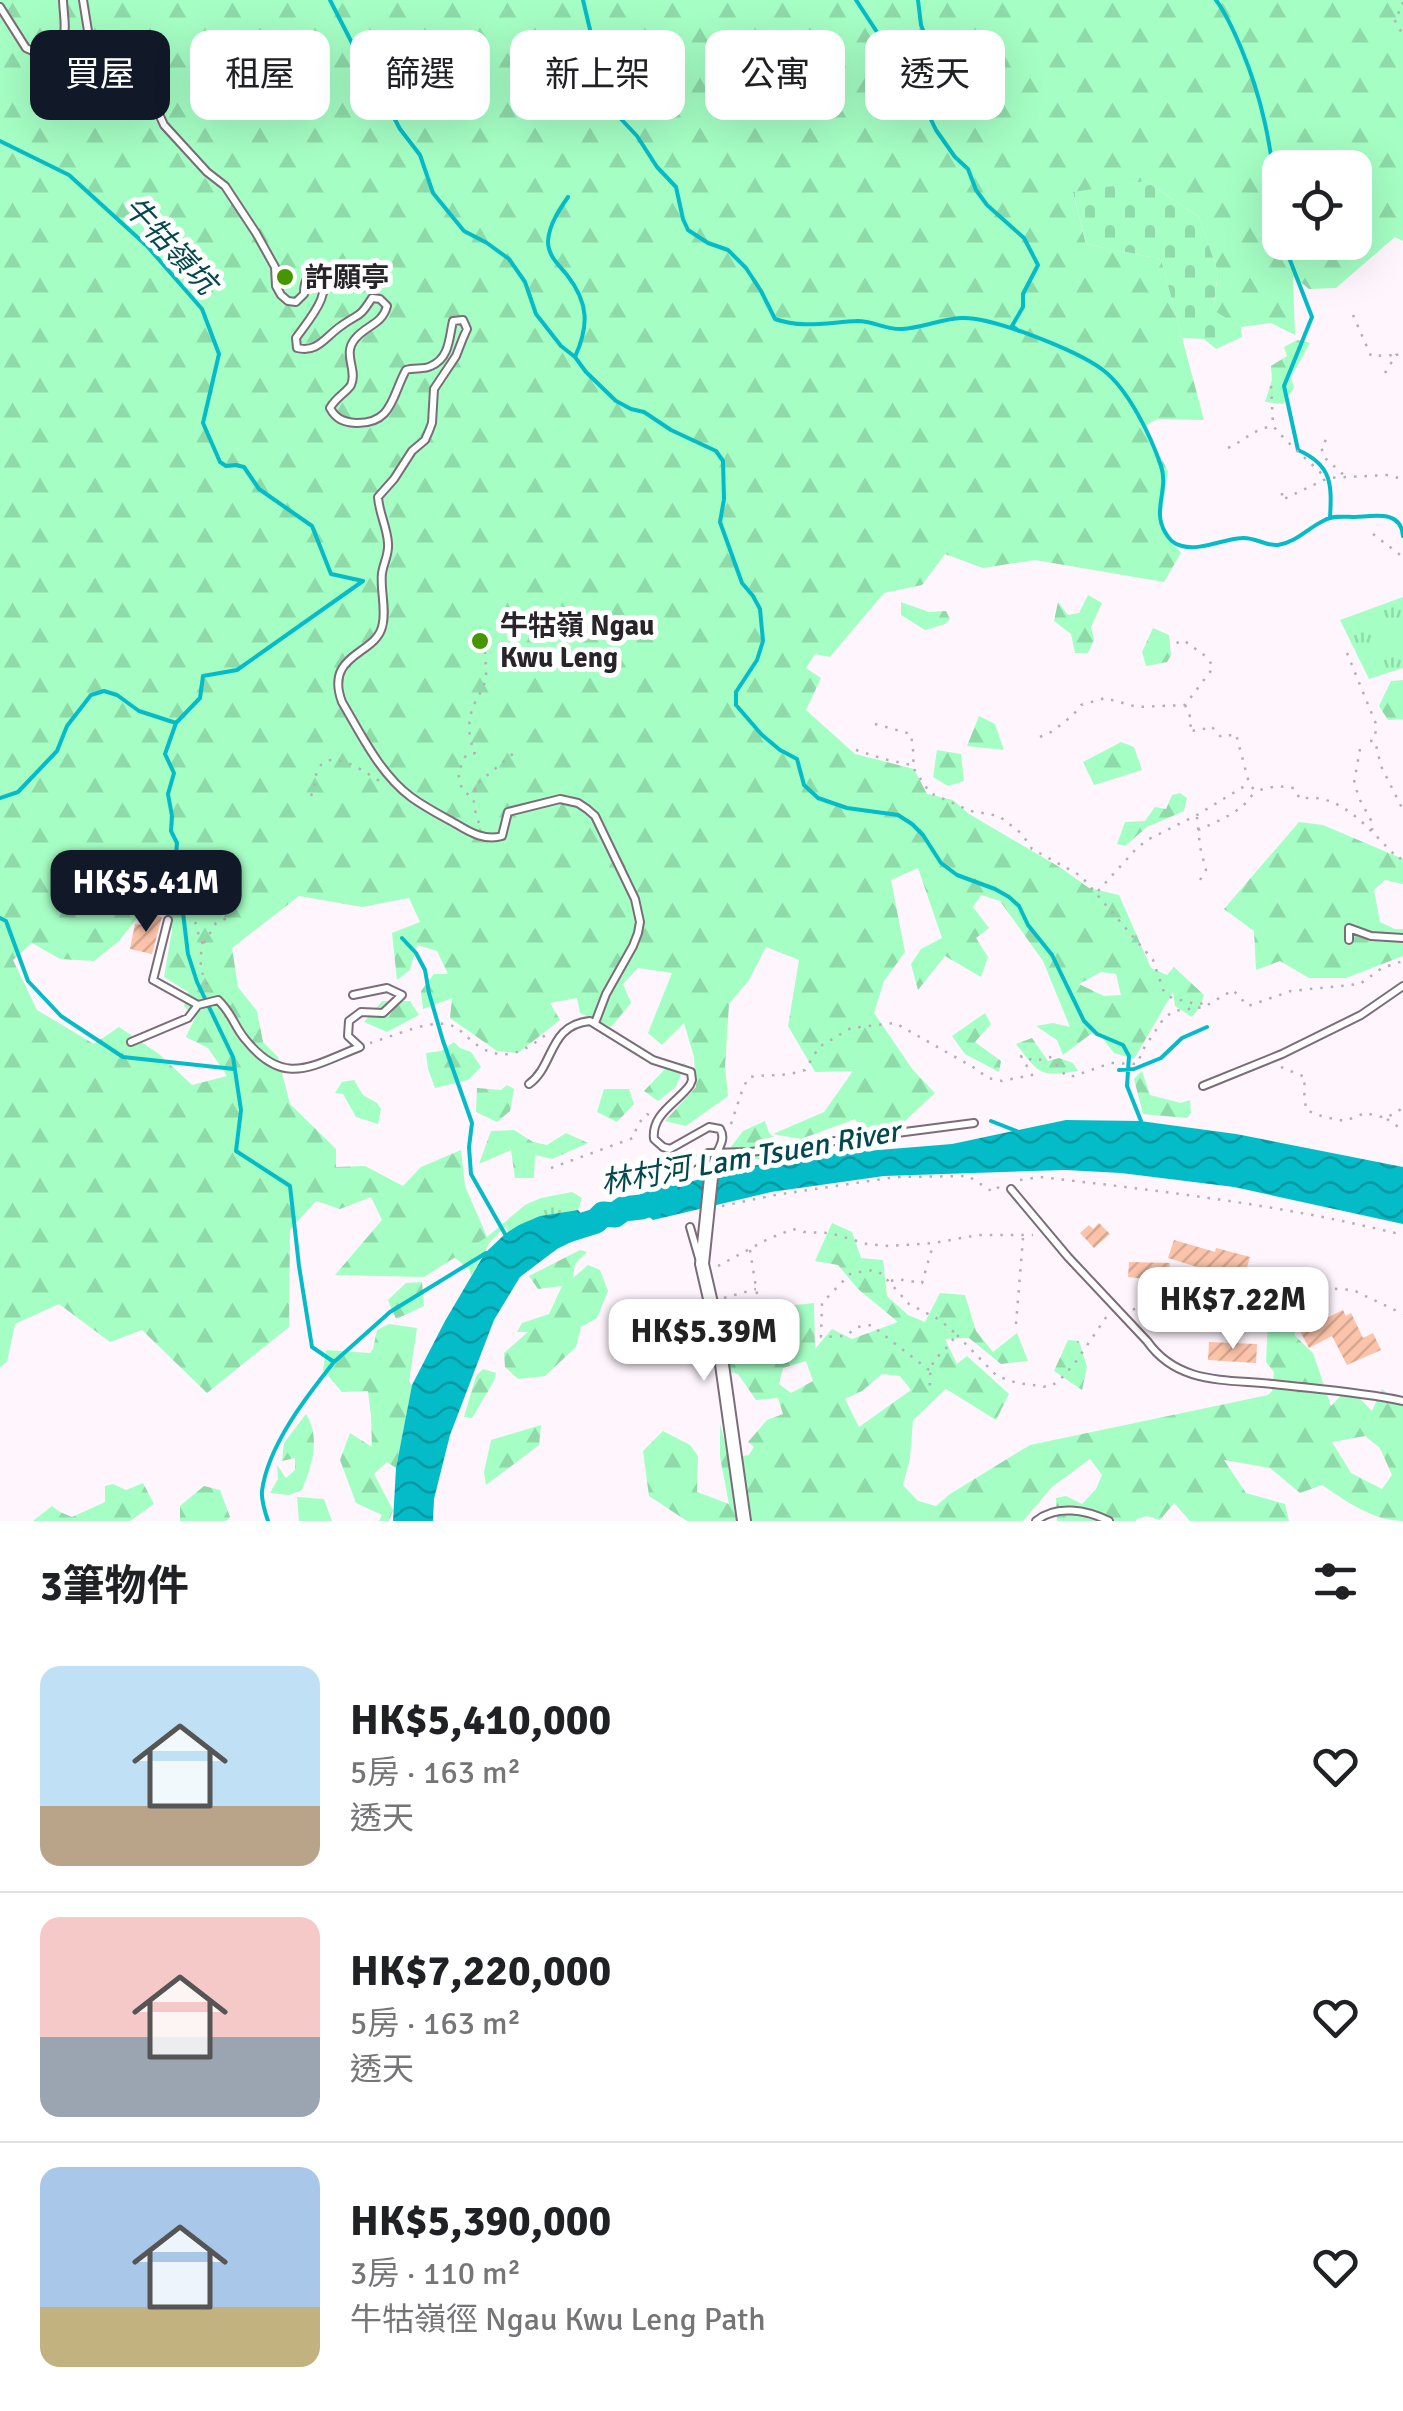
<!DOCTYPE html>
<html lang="zh-TW">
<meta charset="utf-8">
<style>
:root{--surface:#fff;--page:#f6f6f6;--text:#202124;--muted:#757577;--line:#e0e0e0;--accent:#111827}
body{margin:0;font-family:Signika,"Noto Sans TC",sans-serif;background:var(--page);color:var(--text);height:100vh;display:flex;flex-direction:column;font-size:38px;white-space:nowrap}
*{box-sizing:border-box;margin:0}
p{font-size:32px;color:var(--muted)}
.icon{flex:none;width:55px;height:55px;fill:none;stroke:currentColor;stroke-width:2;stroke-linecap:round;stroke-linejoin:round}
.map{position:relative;height:1521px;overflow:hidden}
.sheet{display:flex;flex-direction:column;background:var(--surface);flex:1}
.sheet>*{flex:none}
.top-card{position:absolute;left:30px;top:30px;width:1345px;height:90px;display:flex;gap:20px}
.buttons{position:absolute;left:1262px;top:150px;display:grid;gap:20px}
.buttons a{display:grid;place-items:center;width:110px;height:110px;border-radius:20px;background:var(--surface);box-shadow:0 10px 40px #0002;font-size:50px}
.price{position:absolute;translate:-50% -85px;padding:0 22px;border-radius:20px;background:#fff;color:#222;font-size:32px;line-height:65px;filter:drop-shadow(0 2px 5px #0008)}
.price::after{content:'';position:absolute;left:50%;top:60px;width:30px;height:22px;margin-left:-15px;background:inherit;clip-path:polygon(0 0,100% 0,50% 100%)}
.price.current{background:var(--accent);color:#fff}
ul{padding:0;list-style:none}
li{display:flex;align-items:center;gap:30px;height:250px;padding:0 40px}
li+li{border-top:2px solid var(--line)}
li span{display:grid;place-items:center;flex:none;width:280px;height:200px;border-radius:20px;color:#555}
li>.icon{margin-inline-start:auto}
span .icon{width:120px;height:120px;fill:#fffc;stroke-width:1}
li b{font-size:42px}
h2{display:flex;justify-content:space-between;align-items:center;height:120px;padding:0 40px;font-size:42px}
.pill{padding:0 35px;border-radius:20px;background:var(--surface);box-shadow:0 10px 40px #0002;font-size:35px;line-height:90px}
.pill.current{background:var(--accent);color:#fff}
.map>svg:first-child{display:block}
</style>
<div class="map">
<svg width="1403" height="1521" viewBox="0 0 1403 1521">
<defs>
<pattern id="grass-tufts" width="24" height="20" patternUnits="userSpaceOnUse" patternTransform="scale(2.5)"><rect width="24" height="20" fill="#a5fec4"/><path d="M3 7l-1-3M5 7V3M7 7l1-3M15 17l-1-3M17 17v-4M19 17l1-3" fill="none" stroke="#8edaa8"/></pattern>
<pattern id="forest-firs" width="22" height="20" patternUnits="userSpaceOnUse" patternTransform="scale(2.5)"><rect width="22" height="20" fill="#a5fec4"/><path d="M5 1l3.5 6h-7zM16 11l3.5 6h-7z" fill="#8edaa8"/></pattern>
<pattern id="cemetery-stones" width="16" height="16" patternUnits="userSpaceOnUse" patternTransform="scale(2.5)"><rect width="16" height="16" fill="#a5fec4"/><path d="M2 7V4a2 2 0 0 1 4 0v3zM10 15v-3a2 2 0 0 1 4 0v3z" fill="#8edaa8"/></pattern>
<pattern id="water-waves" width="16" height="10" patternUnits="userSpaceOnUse" patternTransform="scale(2.5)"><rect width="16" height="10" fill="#04bcc7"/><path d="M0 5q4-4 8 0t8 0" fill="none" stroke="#0699a2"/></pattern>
<pattern id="building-hatch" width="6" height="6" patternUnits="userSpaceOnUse" patternTransform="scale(2.5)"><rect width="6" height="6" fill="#fbc3a9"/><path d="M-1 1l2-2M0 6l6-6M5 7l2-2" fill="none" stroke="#d7a791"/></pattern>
</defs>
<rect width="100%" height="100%" fill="#fef5fd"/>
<!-- grass -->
<path fill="url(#grass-tufts)" d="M1403 597V668L1369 679 1340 620Z
M572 1192 582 1198 578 1210 540 1216 508 1232 506 1226 490 1242 471 1276 470 1270 454 1257 487 1237 525 1205 541 1198Z"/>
<!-- forest -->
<path fill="url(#forest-firs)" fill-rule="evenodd" d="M0 0H1403V241L1395 237 1336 288 1309 289 1293 276 1295 335 1271 323 1241 327 1213 311 1218 272 1199 217 1146 181 1073 193 1086 244 1161 259 1204 420 1157 419 1144 427 1168 471 1160 527 1181 553 1164 582 1035 560 983 568 945 554 922 585 884 593 830 657 815 654 806 668 821 678 806 710 855 754 914 769 927 794 953 800 969 814 1061 868 1089 888 1119 895 1151 968 1167 975 1174 967 1204 995 1200 1007 1192 1017 1175 1006 1173 992 1134 1059 1114 1053 1096 1030 1063 1055 1057 1040 1036 1026 1053 1023 1070 1027 1043 961 1000 901 981 895 973 907 989 928 976 938 988 957 981 977 945 956 918 990 911 964 921 949 942 938 918 868 891 880 905 952 884 981 874 1013 913 1070 935 1093 875 1149 855 1119 801 1139 773 1134 824 1112 853 1071 815 1072 788 1026 799 960 766 947 749 980 729 1004 725 1067 728 1096 686 1126 665 1121 696 1087 694 1057 684 1023 662 1045 648 1033 672 973 638 968 623 984 631 1003 611 1027 580 1013 577 998 550 1003 560 1020 518 1053 497 1051 450 1018 452 998 423 1009 421 991 434 974H448L437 951 417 945 410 970 397 980 392 933 420 922 409 898 362 907 299 896 232 948 238 987 257 1011 263 1042 278 1057 290 1104 336 1149V1167L365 1166 403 1186 421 1167 461 1150 465 1186 487 1237 424 1277 335 1275 382 1220 371 1197 340 1209 316 1201 290 1230 289 1327 207 1393 142 1330 110 1342 59 1304 15 1324 7 1362 0 1367ZM1280 168H1355V242H1280ZM149 903 165 911 172 930 164 977 188 992 184 1006 195 1018 186 1037 208 1048 227 1076 192 1085 159 1054 119 1027 94 1044 37 1010 13 960 32 943 60 959 94 961 119 941ZM1101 972 1116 974 1121 995 1104 996 1079 984Z
M1297 340 1310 343 1291 377 1294 388 1283 404 1265 402 1272 380 1271 366 1287 356 1284 347Z
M1088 595 1102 603 1091 627 1094 640 1088 653H1075L1071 634 1054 621 1058 602 1068 615 1079 613Z
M901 602 929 612 946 611 950 619 945 624 925 630 901 615Z
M1153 628 1169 635 1171 655 1167 662 1146 666 1142 652Z
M1403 680V719L1388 720 1379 706 1391 681Z
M979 716 995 724 1004 750 967 746Z
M1121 742 1134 747 1142 770 1094 785 1083 762Z
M937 750 961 754 964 781 948 786 933 777Z
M1180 793 1187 798 1184 811 1147 827 1125 846 1117 844 1125 822 1145 821 1155 807 1166 809 1172 795Z
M1299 822 1323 825 1403 859V884L1385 880 1374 890 1380 922 1395 929H1403V956L1346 978H1309L1280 961 1256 970 1254 931 1224 909Z
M382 1001H410L419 1015 387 1032 364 1022Z
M985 1013 991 1024 975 1042 1001 1061 999 1072 965 1054 952 1036Z
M1032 1038 1048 1061 1059 1058 1073 1063 1078 1071C1038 1077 1040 1074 1016 1044Z
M454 1042 460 1048 471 1052 481 1067 468 1080 435 1088 428 1069 426 1053 441 1051Z
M685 1063 676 1087 658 1101 644 1091 665 1069Z
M1142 1071 1150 1095 1181 1103 1190 1100 1191 1113 1187 1118 1143 1114 1134 1079Z
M354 1080 363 1095 377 1103 381 1109 378 1124 356 1117 343 1094 335 1093 342 1082Z
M507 1085 514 1089 510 1111 497 1122 476 1112 477 1088 501 1090Z
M604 1089H629L634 1104 617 1122 597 1112Z
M765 1121 769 1133 779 1141 765 1159H722L743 1131Z
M514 1130 533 1142 547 1145 566 1133 588 1143 552 1159 535 1155 534 1178H515L511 1150 479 1164 491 1131Z
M832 1223 852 1232 861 1258 883 1260 887 1296 908 1315 925 1322 940 1293 965 1295 976 1331 993 1352 1017 1333 1028 1361 1001 1364 969 1338 945 1339 957 1364 967 1356 1009 1394 996 1420 946 1389 913 1420 910 1458 903 1485 918 1501 936 1506 950 1494 1030 1445 1268 1395 1272 1391 1274 1372 1266 1362 1269 1302 1293 1321 1295 1336 1313 1353 1331 1406 1349 1387 1372 1411 1382 1389 1403 1406V1521C1373 1521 1346 1501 1322 1485L1300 1493 1270 1468 1224 1460 1246 1493 1285 1504 1289 1521H1190L1174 1503 1160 1520 1147 1516 1137 1519 1136 1521H1057L1056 1498 1066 1496 1082 1504 1096 1489 1102 1475 1090 1459 1052 1487 1023 1521H687L649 1496 643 1451 663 1431 690 1445 698 1456 697 1492 729 1504 720 1457V1424L729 1458 749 1455 754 1447 748 1442 767 1420 783 1414 778 1398 756 1400 738 1374 718 1369 715 1356H736L760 1341 768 1308 814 1303 815 1349 832 1329 852 1339 898 1322 858 1289 838 1265 815 1261ZM806 1361 813 1381 791 1393 779 1384 783 1368ZM882 1374 900 1376 911 1390 859 1427 845 1399 862 1391ZM1365 1436 1380 1448 1392 1475 1382 1489 1351 1473 1332 1442Z
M580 1250 587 1252 575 1264 573 1278 588 1265 600 1270 608 1291 597 1318 581 1327 576 1347 545 1376 518 1379 505 1367 504 1353 528 1332H517L522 1323 549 1314 562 1286 538 1289 529 1276Z
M422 1282 424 1306 396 1319 388 1300 406 1283Z
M389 1324 417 1328 409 1381 412 1385 396 1468 387 1462 374 1474 393 1510 389 1521H379L382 1515 356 1503 340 1460 350 1433 372 1447 371 1416 368 1391 342 1392 323 1370 326 1350 370 1353 373 1349 377 1330Z
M1068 1340 1079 1341 1087 1367 1082 1390 1054 1371Z
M483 1369 496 1373 494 1381 472 1418 464 1417 476 1376Z
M306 1414C321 1438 312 1465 302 1490L289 1495 270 1493 278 1479 277 1465 286 1478 295 1470V1458L282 1461 284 1443Z
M541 1425 539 1445 486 1485 484 1472 491 1440Z
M143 1483 154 1504 130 1521H33L52 1506 60 1512 72 1517 105 1502V1486L113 1484 126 1490Z
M204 1486 220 1490 230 1517 226 1521H180V1506Z
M297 1497 324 1499 332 1521H299Z"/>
<!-- cemetery -->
<path fill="url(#cemetery-stones)" d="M1146 181 1199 217 1218 272 1213 310 1241 327 1242 337 1216 349 1204 339 1182 338 1161 259 1086 244 1073 192Z"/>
<!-- water -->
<path fill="url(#water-waves)" d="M1066 1120 1140 1121 1236 1134 1403 1167V1224L1234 1187 1121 1173 1065 1170 884 1176 771 1192 653 1220 638 1208 640 1195 742 1168 805 1156 952 1144Z
M578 1210 589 1223 581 1237 557 1249 520 1277 494 1320 450 1435 434 1499 433 1521H393L396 1468 412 1385 445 1321 485 1253 505 1234 519 1225 540 1216Z"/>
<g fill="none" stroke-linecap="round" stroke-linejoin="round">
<!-- stream -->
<path stroke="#04bcc7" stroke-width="4" d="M330 0 373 84 381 93 400 129 420 155 433 193 464 231 487 243 509 259 525 282 536 314 561 346 575 357 586 372 616 401 631 409 644 412 671 430 716 451 723 461 724 499 720 522 742 583 753 596 760 609 763 641 757 660 736 692V705L762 735 780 750 797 759 804 785 818 798 847 808 898 815 912 824 923 835 941 863 957 875 995 889 1009 897 1019 906 1028 925 1052 955 1084 1021 1097 1034 1123 1045 1129 1056 1127 1086 1141 1121
M583 0 592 38 607 72 612 94 621 119 637 136 657 167 676 187 683 219 688 230 708 243 728 250 746 268 761 291 775 319C803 329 829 322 858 321 873 321 887 330 902 329 922 328 941 319 961 318 991 316 1078 351 1103 370 1128 389 1151 436 1161 466 1169 489 1152 510 1165 532 1169 539 1173 544 1182 546 1200 551 1223 539 1242 538 1255 537 1265 546 1278 545 1297 542 1309 527 1325 520 1333 515 1346 517 1355 517 1375 516 1401 510 1403 536
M856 0 922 101 936 130 955 157 968 169 976 190 987 205 1024 238 1038 265 1023 294V307L1012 326 1019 331
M918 0 921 25 923 30 922 99
M1216 0C1227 15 1234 31 1241 48 1263 100 1271 146 1277 201L1280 205
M0 141 69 175 147 246 202 309 219 354 203 423 220 462 226 466 236 465 244 467 259 489 312 526 331 574 363 581 237 670 203 676 200 698 176 723 165 754 174 773 168 794 172 816 171 831 177 843 176 855 188 954 197 982 233 1057 241 1110 236 1151 290 1186 299 1266 312 1347 334 1362 390 1312 486 1253
M568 197C559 210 549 225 548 241 548 256 558 264 567 275 589 303 589 326 575 357
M1283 242 1312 317 1284 386 1298 450C1332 465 1332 484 1330 518
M0 798 18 792 57 751 67 726 91 695 104 691 117 695 139 711 176 723
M0 918 6 921 28 981 61 1016 123 1057 234 1069
M402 938 416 953 425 970 429 993 443 1041 472 1123 469 1147 471 1174 505 1234 509 1237
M1119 1070 1134 1069 1161 1058 1182 1038 1207 1027
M991 1121 1019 1132
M268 1521C265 1512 261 1500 262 1491 268 1445 307 1396 334 1362"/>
<!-- river -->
<path stroke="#04bcc7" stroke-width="25" d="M558 1233 596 1221 603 1214 615 1215 623 1209 641 1207 669 1198"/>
</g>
<!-- building -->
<path fill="url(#building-hatch)" d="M150 914 162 917 152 954 130 949 135 924 148 926Z
M1099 1223 1110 1234 1094 1248 1080 1233 1089 1225 1093 1229Z
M1174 1240 1215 1252 1216 1248 1250 1257 1243 1281 1168 1258Z
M1129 1262 1170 1263 1168 1281 1128 1277Z
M1197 1282 1211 1295 1183 1323 1168 1310Z
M1213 1302 1230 1305 1227 1324 1210 1321Z
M1343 1310 1346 1316 1351 1313 1363 1338 1373 1333 1381 1350 1347 1365 1332 1336 1309 1348 1300 1331Z
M1209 1342 1257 1344 1256 1363 1208 1360Z"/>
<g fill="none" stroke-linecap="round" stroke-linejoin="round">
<!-- lane casing -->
<g stroke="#7a6d79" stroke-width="10">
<path id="lane" d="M83 0 88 31 96 48 111 63 152 80 157 89 159 114 164 125 207 172 225 186 256 233 275 267 276 286 281 295 288 301 296 302 304 294C304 283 305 279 315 273 339 288 306 323 296 338L297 348C318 353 325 337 341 326 360 312 358 320 372 298L380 299 387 306C382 325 366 325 355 339 342 354 358 370 351 385 347 392 336 397 330 408 336 419 343 422 356 423 393 424 392 395 406 370 414 367 424 370 431 366 450 358 449 337 453 321L463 320 467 329 463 338 456 356 434 389 432 423 429 431 425 440 412 451 394 479 378 497C379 513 387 527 388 543 389 555 384 561 382 573 380 590 387 611 382 627 375 655 324 654 342 702 361 734 380 774 411 797 426 808 442 816 458 825 471 833 486 841 502 836L508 812 560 799 578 803 587 809 595 816 635 899 640 922 638 933 633 946 606 994 595 1023
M0 7 26 48 39 54C73 47 64 27 63 0
M168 920 153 980 198 1005
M1349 940V928L1371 936 1403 938
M131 1042 188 1018 198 1005 218 1000C232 1013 234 1026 245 1039 284 1088 311 1066 360 1047L348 1036 349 1021 361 1012 383 1013 402 995 387 988 353 995
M529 1084C555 1065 548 1025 590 1021L653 1060 691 1072 692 1080 690 1085C677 1103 651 1114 654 1139L663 1147 670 1149 709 1127 720 1129C728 1142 713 1153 712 1167
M1203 1086 1282 1054 1361 1015 1403 986
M686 1167 708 1153 751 1152 974 1123
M1011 1189 1068 1257 1147 1341C1178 1385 1226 1379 1273 1384 1316 1389 1360 1392 1403 1401
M690 1227 699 1258
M1036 1521C1056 1504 1087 1510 1109 1521"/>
</g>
<!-- street casing -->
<g stroke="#7a6d79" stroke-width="16">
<path id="street" d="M712 1168 702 1264 717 1329 744 1521"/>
</g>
<!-- path -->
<path stroke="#b6aeb5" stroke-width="2.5" stroke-dasharray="2.5 8" stroke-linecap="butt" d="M1403 2 1402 8 1394 19 1403 35
M1353 315 1371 356 1396 355
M1385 373 1396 355 1403 353
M1271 386 1273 424
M1326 440 1321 447 1325 458 1346 477
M1228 448C1245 440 1254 429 1273 426 1289 445 1308 460 1326 478
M1282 493V500L1328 478 1387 475 1403 479
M1373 534 1403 557
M1347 653 1376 724 1375 741
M1185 705 1192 721 1189 731 1202 730 1209 726 1213 728 1221 737 1236 734 1249 783 1255 791 1277 786 1294 788 1300 799C1342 790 1372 834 1399 859L1403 856
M875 724 911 734 914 758 912 766 930 793 971 811 999 816 1022 834 1032 849 1081 876 1153 960 1164 992 1172 998 1196 1004 1207 1003
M1040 737 1053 731 1073 715 1081 705 1105 698 1137 707 1185 705 1213 668C1207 652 1195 651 1184 640L1169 646
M1370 741H1375L1381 766 1403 810
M1360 749 1354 783 1360 800 1373 824 1372 830
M856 750 884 759 911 765
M476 788 469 795 462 790 458 773 466 755 475 753C467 736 467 715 477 699 481 691 485 685 486 676 487 662 482 650 488 637
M311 796C315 787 314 780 317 772 328 743 367 774 381 782
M1197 817 1200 847 1206 870 1200 880
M479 823C474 810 471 797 478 783L514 753
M1198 830C1218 821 1243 812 1254 792
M1098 891 1136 849 1147 840 1197 815 1248 784
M173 909 177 907 190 909C197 921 196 933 203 944 198 962 201 977 212 992
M204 943 216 923 225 919 221 908 230 891 231 856
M370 1043C391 1037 426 1021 446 1024 458 1026 463 1034 472 1041 500 1065 524 1053 549 1032
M1281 1067 1305 1077 1304 1090 1306 1110 1324 1117 1345 1121 1365 1113 1386 1118 1403 1108
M1387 1119 1403 1130
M731 1124 743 1088 749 1077C770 1074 785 1077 805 1070L819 1047 851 1028 895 1023 973 1067 988 1078 1002 1081 1032 1075 1021 1056 1035 1061 1050 1057 1066 1076H1074L1111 1063 1137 1064 1144 1048 1164 1018 1174 1011 1204 1007 1233 990 1248 1006 1291 991 1360 984 1382 968 1403 961
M551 1168 633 1138 638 1124 647 1114 649 1115
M1020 1180 1040 1177C1162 1191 1284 1205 1403 1235
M722 1206 775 1195 896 1177 968 1176 993 1192 1000 1186
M750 1250 762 1325
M718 1266 768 1239 793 1229 804 1232 830 1233 867 1244 889 1246 934 1243 978 1235H1033
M1210 1278 1257 1288 1309 1287 1353 1290 1403 1314
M891 1281 897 1279 922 1283 933 1245
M724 1298 756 1289
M1133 1310C1152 1296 1173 1275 1198 1276
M648 1320 684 1302 697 1303
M1016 1324 1023 1238
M957 1335 997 1376 1017 1383 1048 1387 1058 1382 1075 1363 1109 1313
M929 1370 871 1325 858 1327 845 1336 821 1337 822 1303 851 1273 874 1270 882 1274 909 1304 940 1320 956 1334C941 1362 928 1351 930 1389"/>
<!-- lane -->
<use href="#lane" stroke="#fff" stroke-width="6"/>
<!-- street -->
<use href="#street" stroke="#fff" stroke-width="12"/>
</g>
<!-- markers -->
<g fill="#469600" stroke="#fff" stroke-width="4">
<circle cx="285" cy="277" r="10"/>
<circle cx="480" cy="641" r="10"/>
</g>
<g text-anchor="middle" stroke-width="10" stroke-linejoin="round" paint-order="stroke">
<!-- poi labels -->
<g font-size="28" font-weight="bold" fill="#292429" stroke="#fff" text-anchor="start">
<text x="305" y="287">許願亭</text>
<text x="500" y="635">牛牯嶺 Ngau<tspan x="500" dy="32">Kwu Leng</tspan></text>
</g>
<!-- water labels -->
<g font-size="30" font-style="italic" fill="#03484d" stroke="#fff">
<text transform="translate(170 245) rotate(47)" y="10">牛牯嶺坑</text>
<text transform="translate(750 1157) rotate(-10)" y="10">林村河 Lam Tsuen River</text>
</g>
</g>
</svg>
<div class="buttons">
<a><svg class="icon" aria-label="locate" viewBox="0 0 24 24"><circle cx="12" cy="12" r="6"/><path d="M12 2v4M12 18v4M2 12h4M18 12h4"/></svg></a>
</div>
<b class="price current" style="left:146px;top:935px">HK$5.41M</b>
<b class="price" style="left:1233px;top:1352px">HK$7.22M</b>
<b class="price" style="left:704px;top:1384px">HK$5.39M</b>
<div class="top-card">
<a class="pill current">買屋</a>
<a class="pill">租屋</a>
<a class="pill">篩選</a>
<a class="pill">新上架</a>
<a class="pill">公寓</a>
<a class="pill">透天</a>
</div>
</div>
<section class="sheet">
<h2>3筆物件<svg class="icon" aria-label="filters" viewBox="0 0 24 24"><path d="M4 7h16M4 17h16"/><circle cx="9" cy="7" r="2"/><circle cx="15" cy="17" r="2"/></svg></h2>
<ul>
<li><span style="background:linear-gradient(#bfe0f5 70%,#b9a48a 0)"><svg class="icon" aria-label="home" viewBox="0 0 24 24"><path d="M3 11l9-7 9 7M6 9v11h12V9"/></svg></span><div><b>HK$5,410,000</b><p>5房 · 163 m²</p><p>透天</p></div><svg class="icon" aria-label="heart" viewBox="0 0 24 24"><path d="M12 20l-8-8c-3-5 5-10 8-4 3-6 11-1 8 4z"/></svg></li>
<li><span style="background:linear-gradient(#f6c9c9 60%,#9aa5b1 0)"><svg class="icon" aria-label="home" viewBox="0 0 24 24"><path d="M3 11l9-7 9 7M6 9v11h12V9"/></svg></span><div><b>HK$7,220,000</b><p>5房 · 163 m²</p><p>透天</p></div><svg class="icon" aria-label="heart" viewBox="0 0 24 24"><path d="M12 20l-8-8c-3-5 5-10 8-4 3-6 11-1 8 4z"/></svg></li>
<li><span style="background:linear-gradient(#a9c7e8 70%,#c2b280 0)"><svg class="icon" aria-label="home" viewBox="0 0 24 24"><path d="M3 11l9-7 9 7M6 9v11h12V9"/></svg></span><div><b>HK$5,390,000</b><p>3房 · 110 m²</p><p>牛牯嶺徑 Ngau Kwu Leng Path</p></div><svg class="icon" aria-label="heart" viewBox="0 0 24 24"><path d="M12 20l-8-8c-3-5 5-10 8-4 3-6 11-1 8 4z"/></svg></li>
</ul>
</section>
